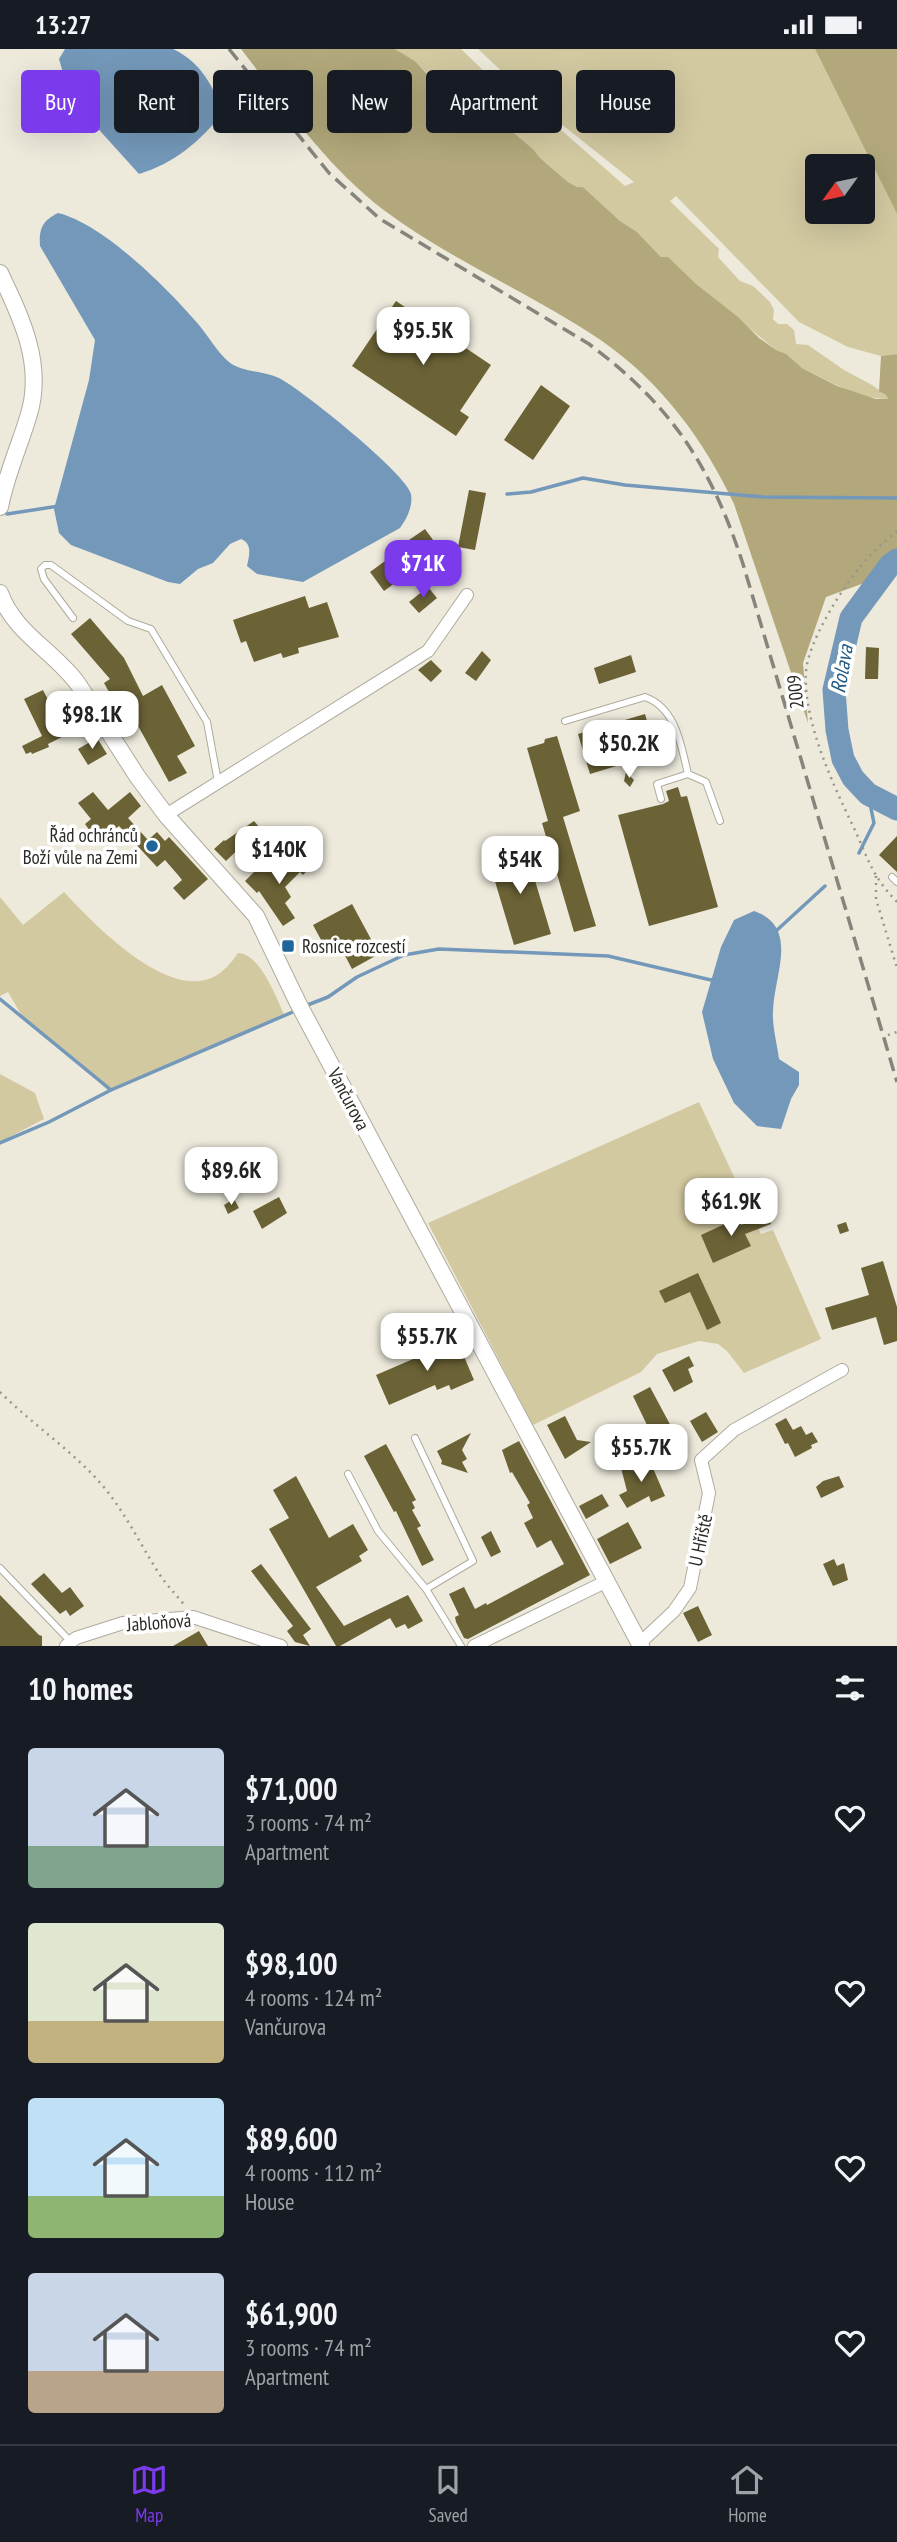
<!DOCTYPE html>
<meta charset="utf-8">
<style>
:root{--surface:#171b24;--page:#242831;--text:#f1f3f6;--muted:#9ea1a6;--line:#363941;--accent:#7c3aed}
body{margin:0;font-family:"PT Sans Narrow",sans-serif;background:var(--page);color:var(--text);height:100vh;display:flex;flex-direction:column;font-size:26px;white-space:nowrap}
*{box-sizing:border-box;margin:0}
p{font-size:23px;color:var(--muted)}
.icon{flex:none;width:38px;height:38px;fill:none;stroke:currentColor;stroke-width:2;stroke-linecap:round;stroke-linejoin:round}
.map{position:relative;height:1597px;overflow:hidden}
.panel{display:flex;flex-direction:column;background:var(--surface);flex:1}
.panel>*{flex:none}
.hud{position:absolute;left:21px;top:21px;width:856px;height:63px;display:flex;gap:14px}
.needle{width:46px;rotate:237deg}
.tools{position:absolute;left:805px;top:105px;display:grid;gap:14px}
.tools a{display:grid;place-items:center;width:70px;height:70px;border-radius:7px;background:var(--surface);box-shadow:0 7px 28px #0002;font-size:35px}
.price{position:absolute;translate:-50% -60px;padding:0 16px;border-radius:14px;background:#fff;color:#222;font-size:23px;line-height:46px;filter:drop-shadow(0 2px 4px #0008)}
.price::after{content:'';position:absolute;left:50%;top:42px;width:21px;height:16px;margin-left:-10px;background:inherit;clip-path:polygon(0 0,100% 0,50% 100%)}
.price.selected{background:var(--accent);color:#fff}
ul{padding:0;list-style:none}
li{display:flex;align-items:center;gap:21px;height:175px;padding:0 28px}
li span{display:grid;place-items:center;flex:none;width:196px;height:140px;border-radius:7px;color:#555}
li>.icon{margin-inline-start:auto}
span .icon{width:84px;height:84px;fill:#fffc;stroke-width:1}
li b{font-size:30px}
h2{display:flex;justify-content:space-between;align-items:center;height:84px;padding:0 28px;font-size:30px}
.tag{padding:0 24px;border-radius:7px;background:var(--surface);box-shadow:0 7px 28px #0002;font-size:24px;line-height:63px}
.tag.selected{background:var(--accent);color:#fff}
.status{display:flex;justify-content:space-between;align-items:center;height:49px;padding:0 35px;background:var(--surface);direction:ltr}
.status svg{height:19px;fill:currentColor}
.tabs{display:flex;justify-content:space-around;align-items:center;height:98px;border-top:2px solid var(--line);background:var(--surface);font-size:19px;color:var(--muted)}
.tabs a{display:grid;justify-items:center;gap:4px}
.tabs .selected{color:var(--accent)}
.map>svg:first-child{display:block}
</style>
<div class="status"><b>13:27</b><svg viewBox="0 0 49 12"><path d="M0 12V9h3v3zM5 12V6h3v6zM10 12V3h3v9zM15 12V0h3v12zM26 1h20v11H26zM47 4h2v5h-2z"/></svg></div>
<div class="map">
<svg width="897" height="1597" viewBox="0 0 897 1597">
<rect width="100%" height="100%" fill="#edeadc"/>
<!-- green -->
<path fill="#d2c9a1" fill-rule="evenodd" d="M395 0H461L516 53 560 80 625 137 634 133 540 58 478 0H815L897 165V305L881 307 848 298 799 273 676 147 670 152 719 200 718 208 740 232 753 237 770 253 774 261 773 270 778 275H787L794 281 796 295 808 296 844 321 872 336 886 346 888 350C858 350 831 333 804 320 794 315 788 306 776 301L686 227 668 209 661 208 637 183 620 172 583 138H577L568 133 540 109 533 100 496 69 430 29 415 12ZM817 117H863V163H817Z
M64 843C92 873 164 949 211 929 222 925 232 913 238 904 261 905 276 949 285 967L110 1043 22 967 8 943 0 947V848L23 876Z
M0 1025 35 1044 44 1070 0 1093Z
M699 1053 761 1185 773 1181 821 1290 744 1324 727 1302 718 1295 699 1292 657 1305 641 1323 533 1376 428 1174Z"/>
<!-- forest -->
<path fill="#b2a87b" d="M241 0H395L415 12 430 29 496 69 533 100 540 109 568 133 577 138H583L620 172 637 183 661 208H668L696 235 738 268 759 289 776 301 786 305 802 319 837 337 876 350H888L886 346 879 342 881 307 897 305V522L826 548 803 614 808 674 734 455C704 391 661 333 602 292 533 245 452 212 385 162 327 118 285 57 241 0Z
M815 0H897V165Z"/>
<!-- water -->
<path fill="#7498b9" d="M65 0H173C201 13 213 37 223 64 199 93 175 114 139 125L83 63 69 44 59 10Z
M58 164C104 175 168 240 199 276 209 288 217 303 229 313 241 323 264 322 279 329 301 340 407 425 411 445 413 458 407 469 400 479L303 533 257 525 247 517C249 507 253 495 241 490L230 495 213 514 198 520 180 535 168 533 71 496 59 484 54 460 89 331 95 291 40 197C39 180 42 172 58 164Z
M754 862C800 878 774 926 773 962 772 977 777 994 779 1010L799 1023V1036L791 1050 781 1080 757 1077 734 1054 713 1010 702 963 721 898 734 871Z"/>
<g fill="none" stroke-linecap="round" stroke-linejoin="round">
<!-- stream -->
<path stroke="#7498b9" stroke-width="3.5" d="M507 445 531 443 583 429 625 436 763 448 897 449
M7 465 59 457
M859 804 874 774 868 745
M776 882 825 837
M0 950 111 1041
M305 957 328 948 357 928 404 906 439 900 608 907 711 931 715 929
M0 1094 49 1073 111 1041 295 962"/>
<!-- river -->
<path stroke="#7498b9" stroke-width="23" d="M897 511 890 516 851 569 834 641 837 681 843 710 853 729 868 745 897 760"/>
</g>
<!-- building -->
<path fill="#6b6236" d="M396 252 491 316 460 362 469 368 456 387 352 317Z
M541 336 570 357 533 411 504 391Z
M469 441 486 444 475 501 458 498Z
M425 480 452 517 436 529 424 513 384 542 370 523 411 493 409 491Z
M428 538 437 549 419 564 409 553Z
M305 547 309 559 327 553 339 588 298 599 299 604 283 609 281 604 254 613 246 592 241 594 233 571Z
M90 569 124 609 143 647 162 636 195 697 177 707 187 724 169 733 126 655 118 659 104 634 110 630 71 585Z
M866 598 879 599 878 630H865Z
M482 602 491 611 476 632 465 624Z
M631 606 636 623 599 635 594 619Z
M431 611 442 622 431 633 418 621Z
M43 641 66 686 48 695 49 698 32 705 31 703 26 705 22 697 42 687 24 650Z
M645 665 650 682 655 680 659 696 654 697 656 705 590 725 578 685Z
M557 687 580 762 563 768 596 877 574 883 542 774 548 772 527 699 544 694 545 690Z
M97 689 107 705 88 716 78 700Z
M626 723 634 731 630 738 624 732Z
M678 738 681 748 687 747 718 858 649 877 618 766 663 755 669 752 666 742Z
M93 743 108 761 130 743 141 757 128 769 148 791 157 783 165 792 169 788 208 830 184 851 173 839 182 831 178 826 165 811 157 818 119 777 112 782 109 778 95 789 85 775 91 770 78 754Z
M254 772 260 779 226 812 214 800 224 791 225 792Z
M897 787V823L879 806Z
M525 798 551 885 514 896 488 809Z
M300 802 313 815 303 826 300 823 285 838 291 848 285 854 295 869 283 877 259 842 257 844 245 832 260 817 265 822 268 819 276 827Z
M352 855 379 905 352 920 338 893 326 900 313 876Z
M279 1148 287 1164 262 1180 253 1162Z
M234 1150 239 1159 228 1165 224 1156Z
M767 1166 771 1175 745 1185 751 1197 713 1214 701 1186 738 1169 741 1176Z
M846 1173 849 1182 840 1185 837 1176Z
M883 1212 897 1258V1292L884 1296 876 1268 832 1281 825 1259 869 1246 861 1219Z
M698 1224 721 1274 707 1281 690 1243 665 1254 659 1242Z
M457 1291 474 1331 451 1341 449 1336 437 1341 435 1336 389 1356 376 1326Z
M689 1307 694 1317 688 1320 693 1333 674 1343 662 1321Z
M650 1338 673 1381 654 1391 651 1386 637 1393 632 1385 647 1376 633 1347Z
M706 1363 718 1383 702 1393 690 1372Z
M565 1367 577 1391 591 1393 565 1410 547 1376Z
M786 1369 793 1381 801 1377 806 1386 812 1383 818 1393 811 1396 812 1399 795 1408 788 1394 785 1395 775 1375Z
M471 1384 462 1401 467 1410 462 1413 468 1424 441 1415 442 1412 437 1402Z
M519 1392 590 1526 468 1590 464 1589 456 1573 455 1568 459 1566 449 1545 464 1538 475 1560 486 1554 487 1556 564 1515 551 1491 537 1499 524 1474 533 1469 527 1456 530 1454 512 1423 510 1424 502 1401Z
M386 1395 416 1451 412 1453 415 1459 412 1461 421 1477 417 1479 434 1511 422 1517 396 1462 394 1463 364 1407Z
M649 1410 665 1447 651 1453 649 1447 627 1459 619 1446 627 1442 621 1419Z
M296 1427 329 1489 353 1475 368 1501 359 1507 362 1512 316 1538 344 1577 408 1546 423 1572 408 1580 405 1575 396 1579 390 1569 340 1597H336L269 1480 289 1469 273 1441Z
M839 1427 844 1438 821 1449 816 1438 823 1432Z
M602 1445 609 1457 586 1470 579 1457Z
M628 1473 642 1499 610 1515 597 1490Z
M491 1482 501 1503 491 1508 481 1488Z
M834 1510 837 1517 844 1514 848 1531 833 1537 823 1515Z
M261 1515 311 1580 303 1586 310 1597 295 1593 287 1582 293 1577 251 1522Z
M44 1524 62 1544 70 1538 84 1557 70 1567 66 1561 60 1565 31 1535Z
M0 1546 39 1586 42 1587V1597H0Z
M698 1557 712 1586 698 1593 683 1564Z
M199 1582 208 1597H173Z"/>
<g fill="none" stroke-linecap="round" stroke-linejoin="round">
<!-- lane casing -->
<g stroke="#aeab9d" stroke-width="8">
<path id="lane" d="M73 569 44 530 41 520 45 516H51L128 572 151 580 207 673 218 733
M565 672 645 648C676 659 681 696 688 725L657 735 661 750
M688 725 706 733 720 772
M892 828 897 833
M415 1389 473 1512 426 1540 461 1597
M348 1425 378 1482 426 1540
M0 1519 71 1593"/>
</g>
<!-- street casing -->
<g stroke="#aeab9d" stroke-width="14">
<path id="street" d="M166 766 428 602 467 546
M640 1594 674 1562 690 1539 709 1444 701 1411 734 1381 842 1321
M66 1597 76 1589 123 1574 193 1568 281 1597
M474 1597 605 1533"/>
</g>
<!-- secondary casing -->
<g stroke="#aeab9d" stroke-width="18">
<path id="secondary" d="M0 224C21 268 44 315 29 365 20 396 6 426 0 458
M0 544C14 584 54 602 78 635L137 727 166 766 256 867 298 954 641 1597"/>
</g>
<!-- path -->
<path stroke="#98958b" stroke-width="2.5" stroke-dasharray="2 5" stroke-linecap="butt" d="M897 482C884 493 870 505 859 519 840 543 808 593 806 623 803 671 832 733 852 775 868 808 870 825 897 853
M876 827V850L897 919
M888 986 897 983
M0 1343C33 1376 73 1402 103 1437 126 1465 139 1493 158 1523 166 1536 176 1545 185 1557"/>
<!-- lane -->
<use href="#lane" stroke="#fff" stroke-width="6"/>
<!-- street -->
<use href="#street" stroke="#fff" stroke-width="12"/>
<!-- secondary -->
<use href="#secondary" stroke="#fff" stroke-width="16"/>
<!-- rail -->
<path stroke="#86847b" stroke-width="3.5" stroke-dasharray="14 7" stroke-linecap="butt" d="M229 0 329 124 380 170 589 295C672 357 711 417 743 515L897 1033"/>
</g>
<!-- markers -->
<g fill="#20659a" stroke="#fff" stroke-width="2.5">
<circle cx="152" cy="797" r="7"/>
<rect x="281" y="890" width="14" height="14" rx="3.5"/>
</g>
<g text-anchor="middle" stroke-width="7" stroke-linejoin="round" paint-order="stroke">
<!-- street labels -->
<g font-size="19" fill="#2c2a25" stroke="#fff">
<text transform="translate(795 643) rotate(-96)" y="7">2009</text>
<text transform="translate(349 1050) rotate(62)" y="7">Vančurova</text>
<text transform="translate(700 1491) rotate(-78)" y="7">U Hřiště</text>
<text transform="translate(159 1573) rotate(-4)" y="7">Jabloňová</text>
</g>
<!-- poi labels -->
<g font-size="19" fill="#2c2a25" stroke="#fff" text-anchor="end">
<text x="138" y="793">Řád ochránců<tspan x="138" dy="22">Boží vůle na Zemi</tspan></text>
<text x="302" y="904" text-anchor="start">Rosnice rozcestí</text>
</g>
<!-- water labels -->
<g font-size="21" font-style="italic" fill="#225a86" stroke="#fff">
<text transform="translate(842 620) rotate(-80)" y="7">Rolava</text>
</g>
</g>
</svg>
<div class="tools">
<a><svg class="needle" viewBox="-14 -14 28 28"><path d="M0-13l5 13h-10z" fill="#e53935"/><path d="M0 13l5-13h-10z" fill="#9ea1a6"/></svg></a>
</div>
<b class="price" style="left:423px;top:318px">$95.5K</b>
<b class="price selected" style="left:423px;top:551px">$71K</b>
<b class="price" style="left:92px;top:702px">$98.1K</b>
<b class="price" style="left:629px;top:731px">$50.2K</b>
<b class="price" style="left:279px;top:837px">$140K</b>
<b class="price" style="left:520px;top:847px">$54K</b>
<b class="price" style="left:231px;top:1158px">$89.6K</b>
<b class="price" style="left:731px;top:1189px">$61.9K</b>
<b class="price" style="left:427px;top:1324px">$55.7K</b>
<b class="price" style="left:641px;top:1435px">$55.7K</b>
<div class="hud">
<a class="tag selected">Buy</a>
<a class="tag">Rent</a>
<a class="tag">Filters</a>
<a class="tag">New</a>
<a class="tag">Apartment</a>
<a class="tag">House</a>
</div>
</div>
<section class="panel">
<h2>10 homes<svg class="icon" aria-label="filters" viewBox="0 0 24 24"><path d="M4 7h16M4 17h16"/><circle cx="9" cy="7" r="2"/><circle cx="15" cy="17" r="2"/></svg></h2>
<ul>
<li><span style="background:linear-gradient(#c9d6e8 70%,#7fa58c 0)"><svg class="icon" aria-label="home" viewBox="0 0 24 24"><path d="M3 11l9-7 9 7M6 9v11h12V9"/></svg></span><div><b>$71,000</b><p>3 rooms · 74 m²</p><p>Apartment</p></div><svg class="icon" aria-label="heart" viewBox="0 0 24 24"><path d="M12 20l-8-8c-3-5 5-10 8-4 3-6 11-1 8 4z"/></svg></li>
<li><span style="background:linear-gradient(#dfe7d0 70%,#c2b280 0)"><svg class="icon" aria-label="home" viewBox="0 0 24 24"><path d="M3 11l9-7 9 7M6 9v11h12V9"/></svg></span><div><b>$98,100</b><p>4 rooms · 124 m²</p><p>Vančurova</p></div><svg class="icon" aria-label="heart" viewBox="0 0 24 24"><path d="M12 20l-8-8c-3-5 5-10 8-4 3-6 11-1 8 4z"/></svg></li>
<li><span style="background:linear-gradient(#bfe0f5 70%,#8fb573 0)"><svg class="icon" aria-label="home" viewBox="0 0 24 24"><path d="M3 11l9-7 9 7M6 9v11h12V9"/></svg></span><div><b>$89,600</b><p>4 rooms · 112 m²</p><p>House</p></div><svg class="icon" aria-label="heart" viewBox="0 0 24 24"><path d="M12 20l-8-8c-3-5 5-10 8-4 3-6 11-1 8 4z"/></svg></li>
<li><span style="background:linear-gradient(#c9d6e8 70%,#b9a48a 0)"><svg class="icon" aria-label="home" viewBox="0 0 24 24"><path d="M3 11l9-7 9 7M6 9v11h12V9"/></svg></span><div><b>$61,900</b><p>3 rooms · 74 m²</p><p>Apartment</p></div><svg class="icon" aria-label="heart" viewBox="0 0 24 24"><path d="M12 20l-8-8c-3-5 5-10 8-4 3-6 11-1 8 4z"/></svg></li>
</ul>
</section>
<nav class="tabs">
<a class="selected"><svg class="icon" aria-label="map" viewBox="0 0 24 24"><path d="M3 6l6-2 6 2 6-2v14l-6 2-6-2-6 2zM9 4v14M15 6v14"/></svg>Map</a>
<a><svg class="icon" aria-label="saved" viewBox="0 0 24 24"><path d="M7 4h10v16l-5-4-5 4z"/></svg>Saved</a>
<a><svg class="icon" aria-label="home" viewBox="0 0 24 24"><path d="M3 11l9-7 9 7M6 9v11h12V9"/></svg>Home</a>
</nav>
